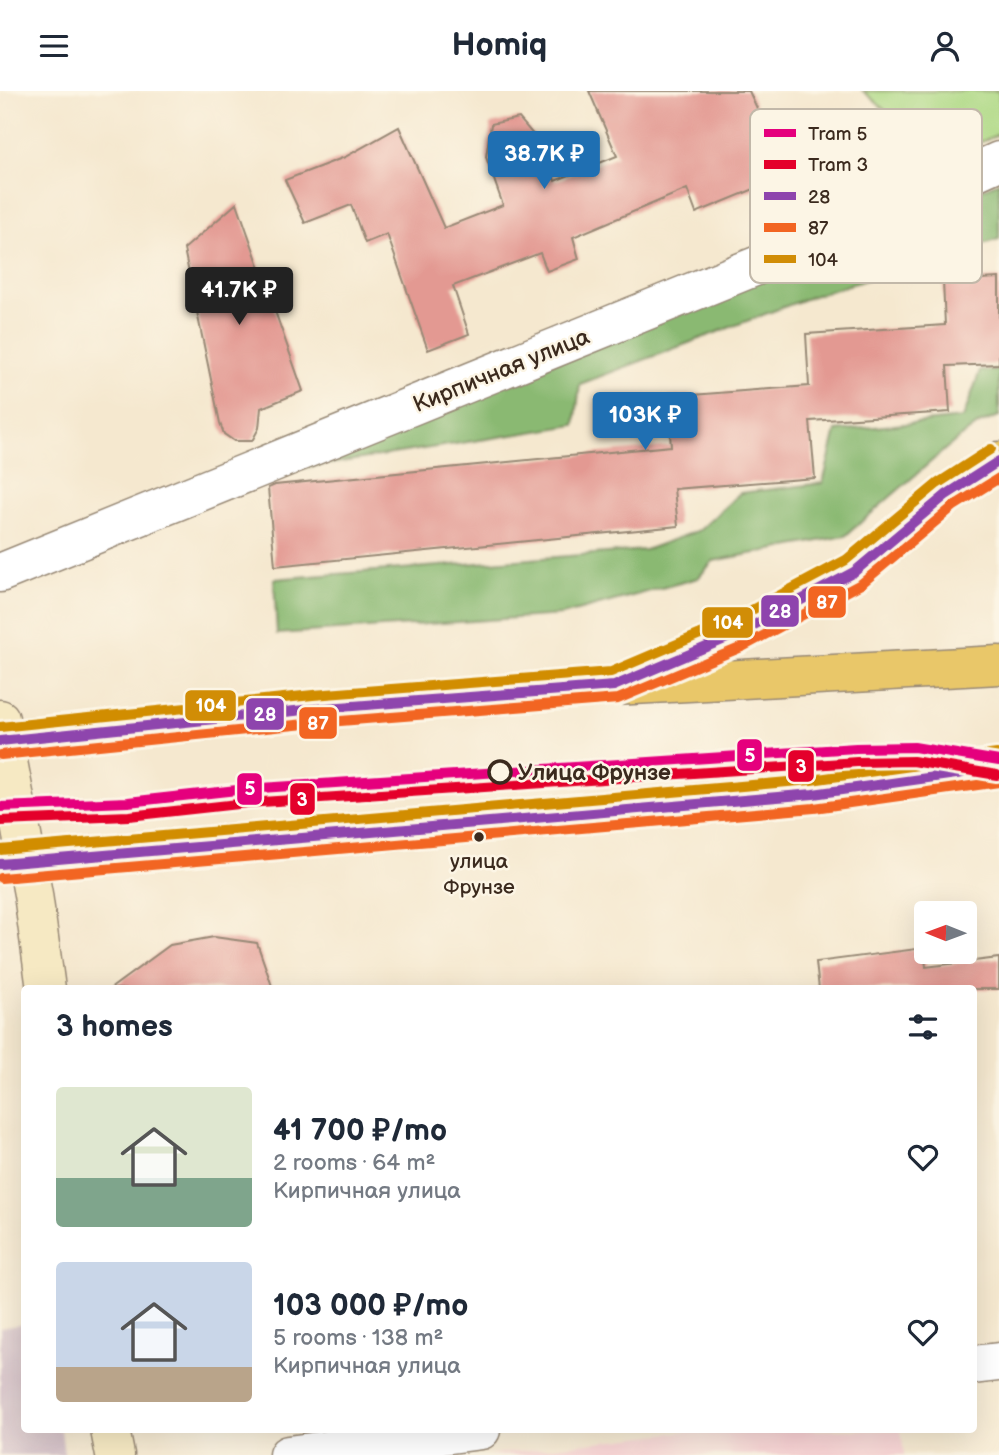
<!DOCTYPE html>
<meta charset="utf-8">
<style>
:root{--surface:#fff;--page:#f6f6f7;--text:#1f2937;--muted:#747a83;--accent:#1f6fb2}
body{margin:0;font-family:"Balsamiq Sans",sans-serif;background:var(--page);color:var(--text);height:100vh;display:flex;flex-direction:column;font-size:26px;white-space:nowrap}
*{box-sizing:border-box;margin:0}
p{font-size:23px;color:var(--muted)}
.icon{flex:none;width:38px;height:38px;fill:none;stroke:currentColor;stroke-width:2;stroke-linecap:round;stroke-linejoin:round}
.map{position:relative;flex:1;overflow:hidden}
.drawer{position:absolute;left:21px;top:894px;width:956px;height:448px;display:flex;flex-direction:column;background:var(--surface);border-radius:7px;box-shadow:0 7px 28px #0002}
.drawer>*{flex:none}
.needle{width:46px;rotate:271deg}
.controls{position:absolute;left:914px;top:810px;display:grid;gap:14px}
.controls a{display:grid;place-items:center;width:63px;height:63px;border-radius:7px;background:var(--surface);box-shadow:0 7px 28px #0002;font-size:35px}
.price{position:absolute;translate:-50% -60px;padding:0 16px;border-radius:7px;background:var(--accent);color:#fff;font-size:23px;line-height:46px;filter:drop-shadow(0 2px 4px #0008)}
.price::after{content:'';position:absolute;left:50%;top:42px;width:21px;height:16px;margin-left:-10px;background:inherit;clip-path:polygon(0 0,100% 0,50% 100%)}
.price.current{background:#222;color:#fff}
ul{padding:0;list-style:none}
li{display:flex;align-items:center;gap:21px;height:175px;padding:0 35px}
li span{display:grid;place-items:center;flex:none;width:196px;height:140px;border-radius:7px;color:#555}
li>.icon{margin-inline-start:auto}
span .icon{width:84px;height:84px;fill:#fffc;stroke-width:1}
li b{font-size:30px}
h2{display:flex;justify-content:space-between;align-items:center;height:84px;padding:0 35px;font-size:30px}
header{display:flex;justify-content:space-between;align-items:center;height:91px;padding:0 35px;background:var(--surface);font-size:32px;font-weight:700}
.map>svg:first-child{display:block}
</style>
<header><svg class="icon" aria-label="menu" viewBox="0 0 24 24"><path d="M4 6h16M4 12h16M4 18h16"/></svg>Homiq<svg class="icon" aria-label="person" viewBox="0 0 24 24"><circle cx="12" cy="8" r="4"/><path d="M4 21q1-7 8-7t8 7"/></svg></header>
<div class="map">
<svg width="999" height="1364" viewBox="0 0 999 1364">
<rect width="100%" height="100%" fill="#fcf5e5"/>
<filter id="ink" filterUnits="userSpaceOnUse"><feTurbulence type="fractalNoise" baseFrequency=".0143" numOctaves="2"/><feDisplacementMap in="SourceGraphic" scale="14" xChannelSelector="R" yChannelSelector="G"/><feConvolveMatrix kernelMatrix="1 2 1 2 8 2 1 2 1" color-interpolation-filters="sRGB"/></filter>
<filter id="wash" filterUnits="userSpaceOnUse"><feTurbulence type="fractalNoise" baseFrequency=".00686" numOctaves="4" result="noise"/><feDisplacementMap in="SourceGraphic" scale="28" xChannelSelector="R" yChannelSelector="G"/><feGaussianBlur stdDeviation="1.57" result="paint"/><feColorMatrix in="noise" values="0 0 0 0 0 0 0 0 0 0 0 0 0 0 0 0 0 1.4 0 .05"/><feComposite in="paint" operator="in"/></filter>
<g filter="url(#wash)">
<rect width="100%" height="100%" fill="#f5e8cf"/>
<!-- built -->
<path fill="#f7cfd2" d="M696 1339H901L904 1364H486Z"/>
<!-- industrial -->
<path fill="#d2bdc6" d="M24 1233V1339H61L64 1364H0V1237Z"/>
<!-- green -->
<path fill="#aed985" stroke="#748252" stroke-width="2" d="M863 0H999V43L942 68Z"/>
<!-- forest -->
<path fill="#8ab972" stroke="#627248" stroke-width="2" d="M999 91V148L813 205 580 293 575 334 285 380Z
M999 279V325L979 333 949 355 845 445 713 470 698 487 562 524 277 543 274 488 645 459 700 439 740 402 823 392 836 340 963 327 980 280Z"/>
<g id="blocks">
<!-- building -->
<path fill="#e39992" d="M589 0H749L788 84 696 122 687 98 573 146 579 168 547 180 540 162 453 195 469 243 428 259 387 143 365 152 351 114 305 132 285 89 345 66 399 36 444 137 503 114 486 66 491 33 519 27 536 47 555 90 617 65Z
M237 112 303 300 261 317 259 337 252 350H234L224 343 220 332 184 158Z
M999 187V273L947 275 950 321 810 330 815 387 674 398 678 435 275 475 268 397 275 394 671 355 667 306 809 295 806 243 945 234 943 190Z
M214 846 257 852 273 898H110L170 854Z
M924 857 926 876 999 867V898H819L816 871Z"/>
</g>
</g>
<g filter="url(#ink)">
<use href="#blocks" fill-opacity="0" stroke="#988976" stroke-width="2"/>
<g fill="none" stroke-linecap="round" stroke-linejoin="round">
<!-- street casing -->
<g stroke="#988976" stroke-width="41">
<path id="street" d="M0 482 845 139 999 70
M973 1274 999 1271
M288 1364 481 1339"/>
</g>
<!-- secondary casing -->
<g stroke="#988976" stroke-width="41">
<path id="secondary" d="M0 628 33 803 46 898
M110 1339 115 1364"/>
</g>
<!-- primary casing -->
<g stroke="#988976" stroke-width="41">
<path id="primary" d="M639 584 737 543 854 481 946 404 999 370
M0 650 314 618 614 595 999 574
M0 773 813 703 999 677"/>
</g>
<!-- street -->
<use href="#street" stroke="#fff" stroke-width="38"/>
<!-- secondary -->
<use href="#secondary" stroke="#f6e9c3" stroke-width="38"/>
<!-- primary -->
<use href="#primary" stroke="#e9c769" stroke-width="38"/>
<!-- bus-1 casing -->
<g stroke="#fcf5e5" stroke-width="16">
<path id="bus-1" d="M0 650 314 618 614 595 737 543 854 481 946 404 999 370
M0 773 813 703 999 677"/>
</g>
<!-- bus-2 casing -->
<g stroke="#fcf5e5" stroke-width="16">
<path id="bus-2" d="M1 664 315 632 618 608 742 556 861 493 954 415 999 387
M1 787 814 717 999 691"/>
</g>
<!-- bus-3 casing -->
<g stroke="#fcf5e5" stroke-width="16">
<path id="bus-3" d="M0 636 313 604 611 581 731 530 846 469 937 393 991 358
M0 759 811 689 997 663"/>
</g>
<!-- bus-1 -->
<use href="#bus-1" stroke="#8e44ad" stroke-width="10"/>
<!-- bus-2 -->
<use href="#bus-2" stroke="#f26522" stroke-width="10"/>
<!-- bus-3 -->
<use href="#bus-3" stroke="#d18d06" stroke-width="10"/>
<!-- tram-1 casing -->
<g stroke="#fcf5e5" stroke-width="16">
<path id="tram-1" d="M0 716 128 711 246 698 856 657 914 656 999 670"/>
</g>
<!-- tram-2 casing -->
<g stroke="#fcf5e5" stroke-width="16">
<path id="tram-2" d="M1 730 129 725 247 712 857 671 913 670 997 684"/>
</g>
<!-- tram-1 -->
<use href="#tram-1" stroke="#e5007d" stroke-width="10"/>
<!-- tram-2 -->
<use href="#tram-2" stroke="#e4002b" stroke-width="10"/>
</g>
</g>
<!-- markers -->
<circle fill="#fcf5e5" stroke="#3b2a1e" stroke-width="3.5" cx="500" cy="681" r="11"/>
<circle fill="#3b2a1e" stroke="#fcf5e5" stroke-width="2.5" cx="479" cy="746" r="6"/>
<g text-anchor="middle" stroke-width="5" stroke-linejoin="round" paint-order="stroke">
<!-- bus labels -->
<g font-size="21" fill="#3b2a1e" stroke="#fcf5e5">
<text x="479" y="777">улица<tspan x="479" dy="26">Фрунзе</tspan></text>
</g>
<!-- street labels -->
<g font-size="23" fill="#3b2a1e" stroke="#fcf5e5">
<text transform="translate(501 279) rotate(-22)" y="8">Кирпичная улица</text>
</g>
<!-- stop labels -->
<g font-size="23" font-weight="bold" fill="#3b2a1e" stroke="#fcf5e5" text-anchor="start">
<text x="518" y="689">Улица Фрунзе</text>
</g>
</g>
<!-- legend -->
<rect x="750" y="18" width="232" height="174" rx="10" fill="#fcf5e5" stroke="#c2b8a9" stroke-width="2"/>
<rect x="764" y="38" width="32" height="8" fill="#e5007d"/>
<rect x="764" y="69" width="32" height="9" fill="#e4002b"/>
<rect x="764" y="101" width="32" height="8" fill="#8e44ad"/>
<rect x="764" y="132" width="32" height="9" fill="#f26522"/>
<rect x="764" y="164" width="32" height="8" fill="#d18d06"/>
<g font-size="19" fill="#3b2a1e">
<text x="808" y="49">Tram 5</text>
<text x="808" y="80">Tram 3</text>
<text x="808" y="112">28</text>
<text x="808" y="143">87</text>
<text x="808" y="175">104</text>
</g>
<g stroke="#fcf5e5" stroke-width="2.5">
<rect x="807" y="494" width="40" height="34" rx="7" fill="#f26522"/>
<rect x="760" y="503" width="40" height="34" rx="7" fill="#8e44ad"/>
<rect x="701" y="515" width="53" height="33" rx="7" fill="#d18d06"/>
<rect x="184" y="598" width="53" height="33" rx="7" fill="#d18d06"/>
<rect x="245" y="606" width="40" height="34" rx="7" fill="#8e44ad"/>
<rect x="298" y="615" width="40" height="34" rx="7" fill="#f26522"/>
<rect x="736" y="647" width="27" height="34" rx="7" fill="#e5007d"/>
<rect x="787" y="658" width="28" height="34" rx="7" fill="#e4002b"/>
<rect x="236" y="681" width="27" height="34" rx="7" fill="#e5007d"/>
<rect x="289" y="691" width="27" height="34" rx="7" fill="#e4002b"/>
</g>
<g font-size="19" text-anchor="middle" font-weight="bold" fill="#fff">
<text x="827" y="518">87</text>
<text x="780" y="527">28</text>
<text x="728" y="538">104</text>
<text x="211" y="621">104</text>
<text x="265" y="630">28</text>
<text x="318" y="639">87</text>
<text x="750" y="671">5</text>
<text x="801" y="682">3</text>
<text x="250" y="704">5</text>
<text x="302" y="715">3</text>
</g>
</svg>
<div class="controls">
<a><svg class="needle" viewBox="-14 -14 28 28"><path d="M0-13l5 13h-10z" fill="#e53935"/><path d="M0 13l5-13h-10z" fill="#747a83"/></svg></a>
</div>
<b class="price" style="left:544px;top:100px">38.7K ₽</b>
<b class="price current" style="left:239px;top:236px">41.7K ₽</b>
<b class="price" style="left:645px;top:361px">103K ₽</b>
<section class="drawer">
<h2>3 homes<svg class="icon" aria-label="filters" viewBox="0 0 24 24"><path d="M4 7h16M4 17h16"/><circle cx="9" cy="7" r="2"/><circle cx="15" cy="17" r="2"/></svg></h2>
<ul>
<li><span style="background:linear-gradient(#dfe7d0 65%,#7fa58c 0)"><svg class="icon" aria-label="home" viewBox="0 0 24 24"><path d="M3 11l9-7 9 7M6 9v11h12V9"/></svg></span><div><b>41 700 ₽/mo</b><p>2 rooms · 64 m²</p><p>Кирпичная улица</p></div><svg class="icon" aria-label="heart" viewBox="0 0 24 24"><path d="M12 20l-8-8c-3-5 5-10 8-4 3-6 11-1 8 4z"/></svg></li>
<li><span style="background:linear-gradient(#c9d6e8 75%,#b9a48a 0)"><svg class="icon" aria-label="home" viewBox="0 0 24 24"><path d="M3 11l9-7 9 7M6 9v11h12V9"/></svg></span><div><b>103 000 ₽/mo</b><p>5 rooms · 138 m²</p><p>Кирпичная улица</p></div><svg class="icon" aria-label="heart" viewBox="0 0 24 24"><path d="M12 20l-8-8c-3-5 5-10 8-4 3-6 11-1 8 4z"/></svg></li>
</ul>
</section>
</div>
